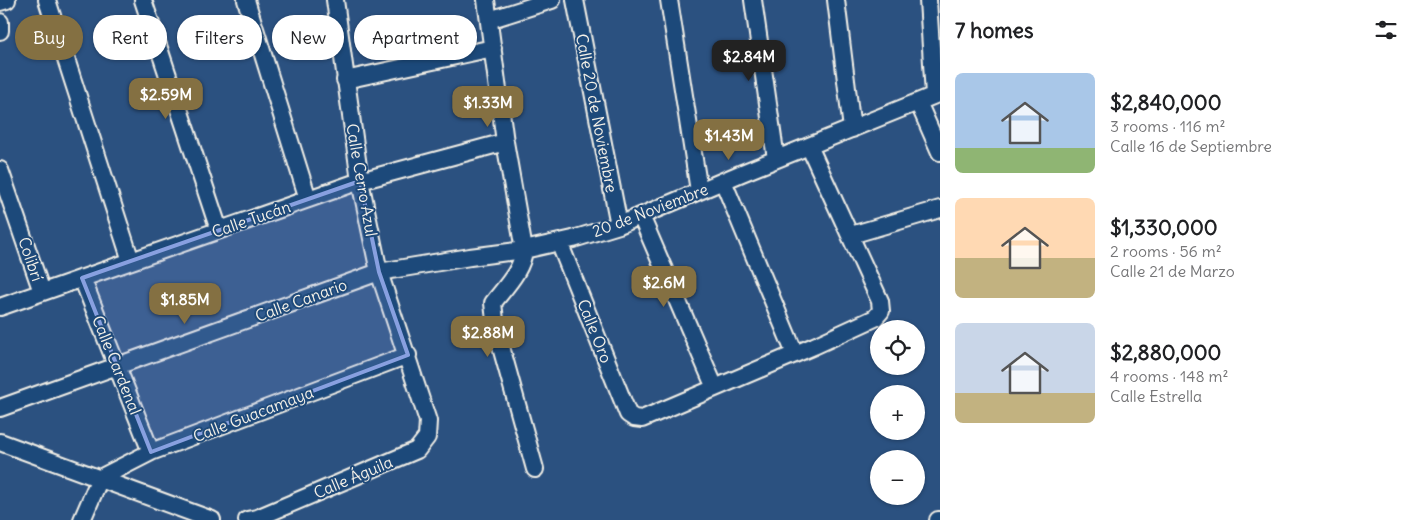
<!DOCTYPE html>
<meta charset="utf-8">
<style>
:root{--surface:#fff;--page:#f6f6f6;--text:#202124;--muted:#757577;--accent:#847042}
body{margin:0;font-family:Delius,sans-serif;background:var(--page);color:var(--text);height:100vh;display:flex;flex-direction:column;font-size:19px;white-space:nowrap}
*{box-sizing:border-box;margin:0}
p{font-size:16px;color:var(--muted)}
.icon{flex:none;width:28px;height:28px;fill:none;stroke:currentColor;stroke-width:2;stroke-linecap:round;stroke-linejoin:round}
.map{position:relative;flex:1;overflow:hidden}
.drawer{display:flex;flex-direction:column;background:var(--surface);width:475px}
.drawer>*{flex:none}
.banner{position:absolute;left:15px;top:15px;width:475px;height:45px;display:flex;gap:10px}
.buttons{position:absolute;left:870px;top:320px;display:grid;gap:10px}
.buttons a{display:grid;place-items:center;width:55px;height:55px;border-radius:50%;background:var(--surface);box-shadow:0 1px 4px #0004;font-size:25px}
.price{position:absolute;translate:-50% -42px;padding:0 11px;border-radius:10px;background:var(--accent);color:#fff;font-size:16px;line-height:32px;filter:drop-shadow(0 1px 2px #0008)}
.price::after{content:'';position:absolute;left:50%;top:30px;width:15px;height:11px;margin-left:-8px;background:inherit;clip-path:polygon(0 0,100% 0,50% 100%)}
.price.selected{background:#222;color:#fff}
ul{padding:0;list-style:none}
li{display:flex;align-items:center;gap:15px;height:125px;padding:0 15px}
li span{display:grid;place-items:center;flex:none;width:140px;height:100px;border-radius:8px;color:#555}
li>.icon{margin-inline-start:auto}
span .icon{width:60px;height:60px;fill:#fffc;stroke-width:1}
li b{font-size:21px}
h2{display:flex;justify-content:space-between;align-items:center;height:60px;padding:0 15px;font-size:21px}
.tag{padding:0 18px;border-radius:22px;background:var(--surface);box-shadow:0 1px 4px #0004;font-size:18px;line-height:45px}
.tag.selected{background:var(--accent);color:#fff}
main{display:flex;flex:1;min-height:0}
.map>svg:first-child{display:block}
</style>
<main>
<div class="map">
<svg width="940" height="520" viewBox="0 0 940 520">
<rect width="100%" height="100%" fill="#2b5180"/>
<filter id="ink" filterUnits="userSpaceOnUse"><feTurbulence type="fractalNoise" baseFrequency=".02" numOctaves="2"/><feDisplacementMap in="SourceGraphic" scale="10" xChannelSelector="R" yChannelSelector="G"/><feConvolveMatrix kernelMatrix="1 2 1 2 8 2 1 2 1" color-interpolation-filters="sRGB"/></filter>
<g filter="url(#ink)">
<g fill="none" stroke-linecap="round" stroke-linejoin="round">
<!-- minor casing -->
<g stroke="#f4f1e8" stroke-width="20">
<path id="minor" d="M47 0 131 261
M143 0 219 230
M246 0 308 199
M486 0 505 142 524 250C522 271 505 287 493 303L496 329 535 469
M575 0 619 225
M669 0 699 191
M753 0 776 159
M836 0 852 129
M928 0 934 95
M0 2 7 0
M489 20 552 0
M0 22V31
M345 80 493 48
M918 102 940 152
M0 170 42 292
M723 181 795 354
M641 216 715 388
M851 235 940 209
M559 242 628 414 634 418 642 419 814 346 875 318 881 311 880 301 809 146
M82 278 151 452
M0 307 360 181 505 142
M0 408 379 272 470 257 524 250 573 239 619 225 742 173 940 93
M0 442 212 520
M82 520 100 478 151 452 408 355
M247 520 257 518 417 450 427 437 428 421 379 272 360 181 335 0
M938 520H940"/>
</g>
<!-- minor -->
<use href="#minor" stroke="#1f4a7a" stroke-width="16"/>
</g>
</g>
<!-- marked area -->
<path fill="#88a0e0" fill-opacity="0.2" stroke="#88a0e0" stroke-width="4" stroke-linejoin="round" d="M360 181 379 272 408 355 151 452 82 278Z"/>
<g text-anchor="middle" stroke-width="4" stroke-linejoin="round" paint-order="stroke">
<!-- street labels -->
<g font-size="16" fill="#f4f1e8" stroke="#1f4a7a">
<text transform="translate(597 113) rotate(79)" y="6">Calle 20 de Noviembre</text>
<text transform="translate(362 180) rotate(80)" y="6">Calle Cerro Azul</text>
<text transform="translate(650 210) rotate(-21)" y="6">20 de Noviembre</text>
<text transform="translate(251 219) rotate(-19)" y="6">Calle Tucán</text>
<text transform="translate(31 259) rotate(71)" y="6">Colibrí</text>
<text transform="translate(301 300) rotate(-20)" y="6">Calle Canario</text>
<text transform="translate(595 331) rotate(68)" y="6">Calle Oro</text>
<text transform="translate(117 365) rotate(68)" y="6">Calle Cardenal</text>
<text transform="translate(253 414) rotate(-21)" y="6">Calle Guacamaya</text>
<text transform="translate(353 477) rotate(-23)" y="6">Calle Águila</text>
</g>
</g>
</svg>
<div class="buttons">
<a><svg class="icon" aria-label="locate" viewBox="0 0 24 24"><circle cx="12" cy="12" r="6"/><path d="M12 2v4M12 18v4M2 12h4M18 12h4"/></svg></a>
<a>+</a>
<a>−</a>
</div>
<b class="price selected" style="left:749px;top:82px">$2.84M</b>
<b class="price" style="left:166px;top:120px">$2.59M</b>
<b class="price" style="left:488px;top:128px">$1.33M</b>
<b class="price" style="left:729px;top:161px">$1.43M</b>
<b class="price" style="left:664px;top:308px">$2.6M</b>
<b class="price" style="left:185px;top:325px">$1.85M</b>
<b class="price" style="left:488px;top:358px">$2.88M</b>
<div class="banner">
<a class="tag selected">Buy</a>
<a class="tag">Rent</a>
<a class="tag">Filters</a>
<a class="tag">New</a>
<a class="tag">Apartment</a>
</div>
</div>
<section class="drawer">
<h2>7 homes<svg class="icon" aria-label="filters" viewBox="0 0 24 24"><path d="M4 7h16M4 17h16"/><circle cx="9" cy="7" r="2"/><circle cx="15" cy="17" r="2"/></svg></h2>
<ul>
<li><span style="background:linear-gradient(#a9c7e8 75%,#8fb573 0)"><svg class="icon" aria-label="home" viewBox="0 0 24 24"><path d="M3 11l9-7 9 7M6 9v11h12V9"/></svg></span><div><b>$2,840,000</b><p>3 rooms · 116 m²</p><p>Calle 16 de Septiembre</p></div></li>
<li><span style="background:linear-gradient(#ffd9b3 60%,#c2b280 0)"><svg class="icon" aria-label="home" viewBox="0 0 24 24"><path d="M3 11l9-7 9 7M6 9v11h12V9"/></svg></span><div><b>$1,330,000</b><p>2 rooms · 56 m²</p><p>Calle 21 de Marzo</p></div></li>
<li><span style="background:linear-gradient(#c9d6e8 70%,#c2b280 0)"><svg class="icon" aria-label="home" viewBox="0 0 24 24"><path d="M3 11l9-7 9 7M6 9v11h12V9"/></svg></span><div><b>$2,880,000</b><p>4 rooms · 148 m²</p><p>Calle Estrella</p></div></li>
</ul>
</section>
</main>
